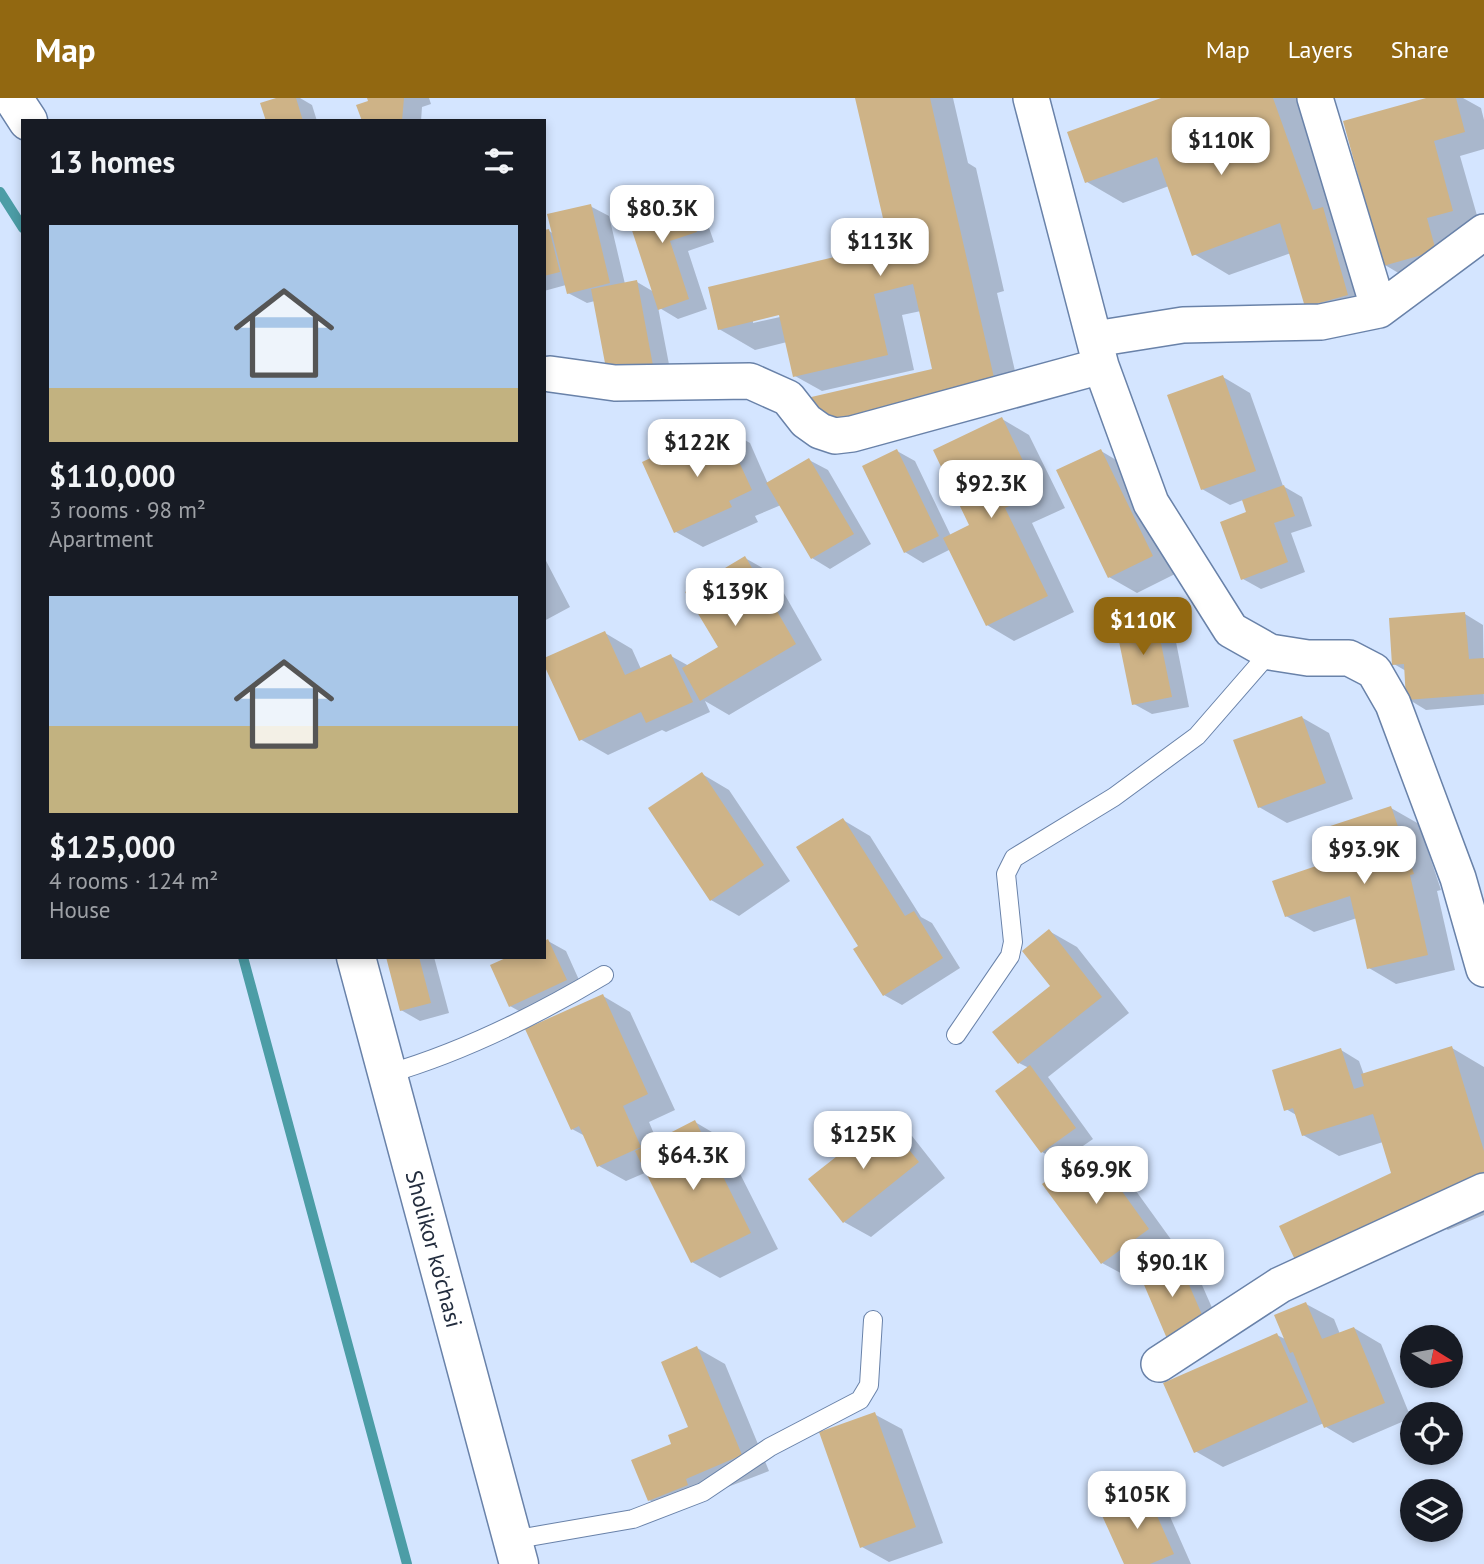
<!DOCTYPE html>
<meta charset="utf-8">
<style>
:root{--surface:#171b24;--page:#242831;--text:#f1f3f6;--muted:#9ea1a6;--accent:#926811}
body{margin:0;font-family:"PT Sans",sans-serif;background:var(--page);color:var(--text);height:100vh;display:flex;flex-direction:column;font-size:26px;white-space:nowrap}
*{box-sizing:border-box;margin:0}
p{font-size:23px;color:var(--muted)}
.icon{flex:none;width:38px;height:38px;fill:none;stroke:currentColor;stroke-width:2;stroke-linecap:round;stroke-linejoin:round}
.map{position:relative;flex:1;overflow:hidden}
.drawer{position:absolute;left:21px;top:21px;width:525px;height:840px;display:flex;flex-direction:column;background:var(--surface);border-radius:0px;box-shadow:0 4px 10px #0003}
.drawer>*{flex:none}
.needle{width:46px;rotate:101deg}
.fabs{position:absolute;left:1400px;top:1227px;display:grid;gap:14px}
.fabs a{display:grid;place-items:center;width:63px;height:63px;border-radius:50%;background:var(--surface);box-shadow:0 4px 10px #0003;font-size:35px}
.price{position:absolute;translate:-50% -60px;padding:0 16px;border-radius:14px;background:#fff;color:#222;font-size:23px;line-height:46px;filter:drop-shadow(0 2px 4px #0008)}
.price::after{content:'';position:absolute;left:50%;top:42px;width:21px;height:16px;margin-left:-10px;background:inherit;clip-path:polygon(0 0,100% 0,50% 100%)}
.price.on{background:var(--accent);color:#fff}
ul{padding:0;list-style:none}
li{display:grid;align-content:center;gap:14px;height:371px;padding:0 28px}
li span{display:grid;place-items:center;height:217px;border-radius:0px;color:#555}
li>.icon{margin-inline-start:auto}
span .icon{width:126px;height:126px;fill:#fffc;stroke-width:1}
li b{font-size:30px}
h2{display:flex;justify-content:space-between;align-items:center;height:84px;padding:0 28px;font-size:30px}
header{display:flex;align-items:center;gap:42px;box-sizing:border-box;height:98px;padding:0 35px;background:var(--accent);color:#fff}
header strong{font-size:33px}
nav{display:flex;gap:38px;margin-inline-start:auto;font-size:24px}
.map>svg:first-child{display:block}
</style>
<header>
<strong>Map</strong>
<nav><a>Map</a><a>Layers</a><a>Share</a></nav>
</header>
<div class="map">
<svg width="1484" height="1466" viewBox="0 0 1484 1466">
<rect width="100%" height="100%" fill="#d4e5ff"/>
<!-- shadow -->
<path fill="#0003" fill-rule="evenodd" d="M282 0H300L312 7 317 23H268Z
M369 0H429L431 6 422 9 421 23H363L372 4Z
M857 0H953L968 65 976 70 1004 193 997 195 1021 299 842 341 810 301 934 272 921 213 902 217 914 272 822 293 795 278 787 244 755 252 719 231 891 148ZM780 215V219L753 225V222Z
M1166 0H1301L1383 217 1306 208 1291 155 1229 177 1194 156 1169 88 1123 105 1087 84Z
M1433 0H1463L1481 10 1484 22V51L1460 58 1480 128 1412 183 1385 167Z
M683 96 701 107 714 144 688 153 707 211 678 221 658 209 672 282 627 291 595 203 587 205 568 195 566 187 544 193V134L549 133 554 136 590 108 609 118 625 186 637 184 654 194Z
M1223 279 1250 295 1283 388 1302 399 1312 428 1291 435 1305 474 1261 491 1243 481 1248 415 1243 402 1230 407 1202 391Z
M1002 321 1029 337 1065 410 1032 425 1074 514 1014 543 987 527 951 451 923 465 905 454 897 353 915 363 951 438 972 428Z
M722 329 750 345 768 386 809 362 828 372 871 446 830 471 812 460 781 407 755 418 758 424 703 449 676 434Z
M1101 353 1128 369 1179 474 1137 495 1109 479Z
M544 459 570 509 544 523Z
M745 460 773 476 822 562 729 617 705 603 710 614 666 634 662 632 608 657 580 641 605 535 632 551 641 571 671 558 689 568 720 549Z
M1154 513 1172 524 1189 609 1152 616 1134 606Z
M1465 516 1483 527 1484 607 1426 612 1408 601 1406 573 1394 566Z
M1301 619 1329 635 1353 701 1287 725 1259 709Z
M702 676 729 692 790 783 739 818 711 802Z
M1391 710 1419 726 1441 792 1437 793 1455 872 1396 886 1369 870 1357 820 1314 834 1286 818Z
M843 722 870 738 921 819 932 825 960 870 902 907 884 897 861 848Z
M1049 833 1077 849 1129 915 1048 979 1093 1041 1060 1064 1042 1054 1029 970 1019 965 1052 888Z
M548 843 566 853 584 893 528 918 510 908 544 859Z
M388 859H434L449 915 420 923 401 912Z
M603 898 630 914 675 1012 649 1024 657 1043 695 1024 722 1040 778 1151 720 1180 692 1164 647 1074 626 1083 599 1068 585 1038 572 1031Z
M1452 950 1484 969V1117L1448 1132 1439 1127 1394 1080 1383 1044 1339 1058 1303 1037 1298 1018 1286 1011 1341 952 1359 963 1364 977Z
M885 1023 912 1038 945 1080 871 1139 844 1124Z
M1091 1052 1118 1068 1175 1147 1130 1180 1102 1165Z
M1177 1161 1195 1171 1224 1237 1141 1176Z
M1306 1206 1334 1221 1340 1236 1354 1230 1381 1246 1411 1320 1353 1345 1326 1329 1324 1325 1223 1369 1195 1353 1277 1237 1287 1242Z
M697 1250 725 1266 769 1373 668 1412 649 1402 690 1330Z
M874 1316 902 1331 943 1445 889 1464 862 1449Z
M1146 1395 1164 1405 1191 1466H1126Z"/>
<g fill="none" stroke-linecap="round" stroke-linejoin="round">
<!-- stream -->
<path stroke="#4c9da6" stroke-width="10" d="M0 94 23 130
M243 859 407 1466"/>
</g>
<!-- building -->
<path fill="#ceb387" d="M276 0H296L303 23H266L260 5Z
M367 0H404L402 23H362L356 7 368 3Z
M855 0H930L995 284 814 326 807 300 932 271 913 186 874 196 888 257 793 279 779 217 718 232 708 189 889 146Z
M1161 0H1273L1313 112 1323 109 1348 197 1305 209 1280 125 1192 158 1157 59 1085 85 1067 34Z
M1426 0H1456L1465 34 1434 43 1453 113 1427 120 1436 153 1383 168 1343 23Z
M683 94 697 134 670 143 689 201 658 212 626 114Z
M591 106 610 185 567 196 547 116Z
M549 131 560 174 544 178V132Z
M637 182 654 273 608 281 591 191Z
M1223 277 1256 373 1201 392 1167 297Z
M1002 319 1038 394 1005 410 1048 498 986 528 943 440 969 427 933 352Z
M722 327 752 392 729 403 732 409 674 435 642 364Z
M897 351 939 438 904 455 862 368Z
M1101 351 1153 458 1108 480 1056 372Z
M809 360 854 436 811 461 766 385Z
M1284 387 1295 418 1274 425 1288 464 1241 482 1220 424 1246 414 1242 402Z
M745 458 796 546 700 603 682 570 718 549 685 494Z
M1154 511 1172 599 1132 607 1114 519Z
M1465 514 1469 561 1484 560V596L1406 602 1404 566 1392 567 1389 520Z
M605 533 625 577 671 556 693 604 646 625 641 614 579 643 544 567V560Z
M1302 618 1326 685 1258 710 1233 642Z
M702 674 764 767 710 803 648 710Z
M1391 708 1414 776 1410 777 1428 857 1367 871 1350 798 1285 819 1272 783 1325 765 1315 733Z
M843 720 905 818 914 813 943 860 883 898 853 851 858 848 796 749Z
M1049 831 1102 899 1018 966 992 934 1050 888 1022 853Z
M548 841 567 882 509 909 490 867 508 859H544V843Z
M386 859H419L431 905 400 913Z
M603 896 648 996 623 1008 641 1049 597 1069 579 1028 571 1032 525 931Z
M1452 948 1484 1053V1082L1297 1166 1279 1128 1391 1075 1373 1016 1302 1038 1293 1010 1284 1013 1272 972 1341 950 1354 991 1364 988 1361 976Z
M1030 967 1076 1030 1041 1055 995 993Z
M884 1021 919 1064 843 1125 808 1081Z
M695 1022 751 1135 691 1165 635 1053Z
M1091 1050 1149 1131 1101 1166 1042 1086Z
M1177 1159 1206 1226 1168 1243 1139 1175Z
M1306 1204 1322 1241 1354 1229 1385 1305 1324 1330 1293 1254 1290 1255 1274 1217Z
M1277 1235 1308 1304 1194 1355 1163 1285Z
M697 1248 742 1357 686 1381 688 1387 648 1403 631 1362 671 1346 668 1337 688 1329 661 1264Z
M875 1314 916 1429 860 1450 819 1334Z
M1146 1393 1174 1456 1150 1466H1124L1100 1413Z"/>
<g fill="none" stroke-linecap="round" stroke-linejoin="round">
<!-- service casing -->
<g stroke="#6982a9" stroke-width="20">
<path id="service" d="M956 937 1010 858 1013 844 1006 776 1014 760 1114 699 1197 638 1270 554
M387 976C463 954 537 917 604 877
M512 1442 633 1421 703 1394 770 1349 860 1302 869 1287 873 1222"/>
</g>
<!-- minor casing -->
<g stroke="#6982a9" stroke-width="38">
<path id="minor" d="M1031 0 1101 268 1151 405 1231 532 1270 554 1308 560H1349L1374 573 1393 606 1458 780 1484 871
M1315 0 1379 212
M1095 241 1183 227 1321 224 1379 212 1484 134
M550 276 615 285 750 283 788 300 806 323 820 333 835 338 852 336 1101 268
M1159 1266 1280 1187 1484 1093"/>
</g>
<!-- tertiary casing -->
<g stroke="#6982a9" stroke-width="41">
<path id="tertiary" d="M13 0 28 23
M356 859 519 1466"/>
</g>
<!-- service -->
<use href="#service" stroke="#fff" stroke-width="18"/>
<!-- minor -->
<use href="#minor" stroke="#fff" stroke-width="35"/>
<!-- tertiary -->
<use href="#tertiary" stroke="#fff" stroke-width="38"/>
</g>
<g text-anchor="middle" stroke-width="5" stroke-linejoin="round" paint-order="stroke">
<!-- street labels -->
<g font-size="23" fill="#232d3e" stroke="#fff">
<text transform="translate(434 1151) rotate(75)" y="8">Sholikor ko'chasi</text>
</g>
</g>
</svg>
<div class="fabs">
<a><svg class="needle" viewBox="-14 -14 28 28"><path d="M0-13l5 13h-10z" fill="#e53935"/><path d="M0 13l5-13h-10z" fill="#9ea1a6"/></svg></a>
<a><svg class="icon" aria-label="locate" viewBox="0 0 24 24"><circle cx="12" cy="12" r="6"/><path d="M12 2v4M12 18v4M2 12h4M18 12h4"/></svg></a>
<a><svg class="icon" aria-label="layers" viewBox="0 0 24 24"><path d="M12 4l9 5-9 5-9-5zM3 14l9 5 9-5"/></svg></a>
</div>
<b class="price" style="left:1221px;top:79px">$110K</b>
<b class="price" style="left:662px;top:147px">$80.3K</b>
<b class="price" style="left:880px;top:180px">$113K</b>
<b class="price" style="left:697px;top:381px">$122K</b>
<b class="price" style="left:991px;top:422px">$92.3K</b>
<b class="price" style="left:735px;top:530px">$139K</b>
<b class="price on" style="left:1143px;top:559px">$110K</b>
<b class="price" style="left:1364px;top:788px">$93.9K</b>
<b class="price" style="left:863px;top:1073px">$125K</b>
<b class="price" style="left:693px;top:1094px">$64.3K</b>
<b class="price" style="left:1096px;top:1108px">$69.9K</b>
<b class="price" style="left:1172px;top:1201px">$90.1K</b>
<b class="price" style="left:1137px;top:1433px">$105K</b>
<section class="drawer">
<h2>13 homes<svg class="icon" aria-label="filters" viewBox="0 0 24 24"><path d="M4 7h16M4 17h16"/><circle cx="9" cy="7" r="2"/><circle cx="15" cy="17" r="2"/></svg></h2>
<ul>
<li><span style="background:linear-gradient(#a9c7e8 75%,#c2b280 0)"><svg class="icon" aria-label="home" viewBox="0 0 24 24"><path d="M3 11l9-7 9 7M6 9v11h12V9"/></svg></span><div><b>$110,000</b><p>3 rooms · 98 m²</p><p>Apartment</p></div></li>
<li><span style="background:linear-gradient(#a9c7e8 60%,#c2b280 0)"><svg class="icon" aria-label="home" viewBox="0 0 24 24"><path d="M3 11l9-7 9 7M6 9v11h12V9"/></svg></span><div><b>$125,000</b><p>4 rooms · 124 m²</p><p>House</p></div></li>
</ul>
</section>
</div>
